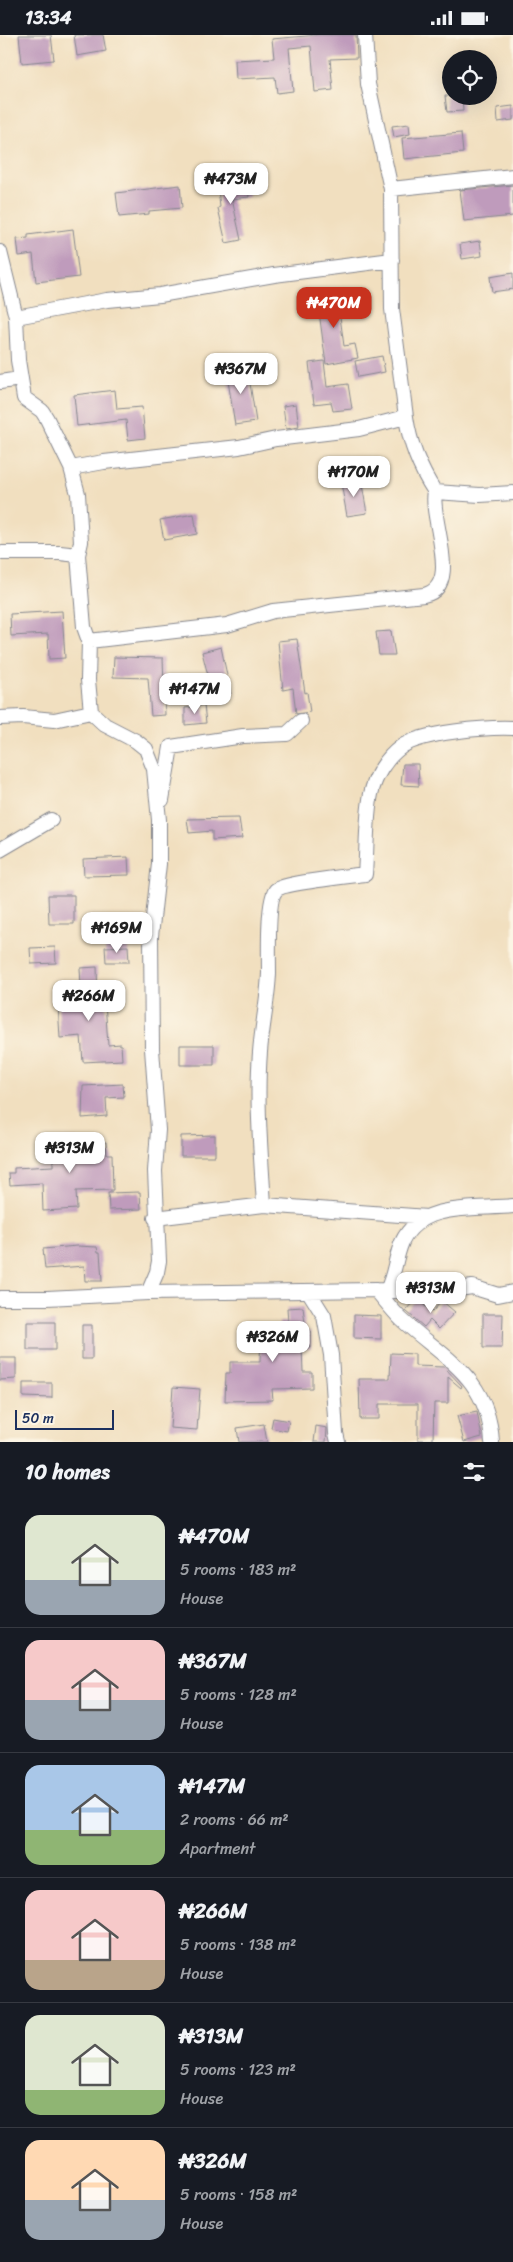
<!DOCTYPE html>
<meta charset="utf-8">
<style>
:root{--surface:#171b24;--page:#20242c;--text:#f1f3f6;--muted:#9ea1a6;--line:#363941;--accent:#c8321e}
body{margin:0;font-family:Sriracha,sans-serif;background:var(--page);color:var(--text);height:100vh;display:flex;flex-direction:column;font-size:19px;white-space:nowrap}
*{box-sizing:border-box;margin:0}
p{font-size:16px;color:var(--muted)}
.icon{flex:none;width:28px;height:28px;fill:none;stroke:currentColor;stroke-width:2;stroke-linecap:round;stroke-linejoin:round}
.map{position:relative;height:1407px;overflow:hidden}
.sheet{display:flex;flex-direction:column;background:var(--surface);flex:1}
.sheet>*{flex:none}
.fabs{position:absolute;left:442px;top:15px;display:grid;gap:10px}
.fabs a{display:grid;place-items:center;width:55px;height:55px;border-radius:50%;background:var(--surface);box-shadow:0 5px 20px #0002;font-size:25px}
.scale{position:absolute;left:15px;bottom:12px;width:99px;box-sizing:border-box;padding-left:5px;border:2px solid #1b2f5e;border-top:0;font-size:14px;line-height:18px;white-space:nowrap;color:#1b2f5e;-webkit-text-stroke:4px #fcf5e5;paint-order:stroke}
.price{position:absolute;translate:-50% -42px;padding:0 11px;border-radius:10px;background:#fff;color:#222;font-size:16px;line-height:32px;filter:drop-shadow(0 1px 2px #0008)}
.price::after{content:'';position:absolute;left:50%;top:30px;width:15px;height:11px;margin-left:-8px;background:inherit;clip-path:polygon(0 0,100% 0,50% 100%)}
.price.active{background:var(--accent);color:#fff}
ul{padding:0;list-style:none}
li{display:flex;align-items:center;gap:15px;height:125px;padding:0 25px}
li+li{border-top:1px solid var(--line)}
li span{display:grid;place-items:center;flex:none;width:140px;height:100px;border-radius:15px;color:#555}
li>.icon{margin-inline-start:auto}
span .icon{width:60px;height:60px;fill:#fffc;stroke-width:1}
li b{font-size:21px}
h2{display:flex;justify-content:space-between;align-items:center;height:60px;padding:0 25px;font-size:21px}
.status{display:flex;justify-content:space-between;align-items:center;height:35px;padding:0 25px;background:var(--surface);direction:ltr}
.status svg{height:14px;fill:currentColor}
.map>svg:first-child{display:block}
</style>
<div class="status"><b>13:34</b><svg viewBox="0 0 49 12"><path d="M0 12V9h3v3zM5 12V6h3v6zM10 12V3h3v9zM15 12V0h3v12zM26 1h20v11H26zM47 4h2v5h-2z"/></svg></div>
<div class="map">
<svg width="513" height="1407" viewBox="0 0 513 1407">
<rect width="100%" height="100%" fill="#fcf5e5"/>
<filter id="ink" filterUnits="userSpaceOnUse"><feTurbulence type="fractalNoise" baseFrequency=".02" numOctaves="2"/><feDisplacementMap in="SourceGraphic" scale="10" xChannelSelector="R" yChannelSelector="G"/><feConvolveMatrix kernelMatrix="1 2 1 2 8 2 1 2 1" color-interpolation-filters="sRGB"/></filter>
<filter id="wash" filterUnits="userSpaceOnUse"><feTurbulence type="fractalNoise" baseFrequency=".0096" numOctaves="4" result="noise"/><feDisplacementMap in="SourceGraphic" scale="20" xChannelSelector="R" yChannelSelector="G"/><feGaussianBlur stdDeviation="1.12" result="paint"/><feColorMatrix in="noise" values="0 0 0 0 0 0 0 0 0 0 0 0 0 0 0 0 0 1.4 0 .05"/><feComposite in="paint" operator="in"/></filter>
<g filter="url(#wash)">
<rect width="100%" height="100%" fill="#f1dfbf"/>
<g id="blocks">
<!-- building -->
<path fill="#bf9bbc" d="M19 0H51L54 25 22 28Z
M74 0H103L106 16 77 21Z
M317 0H356L357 23 330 24 333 55 315 57 311 11 289 13 293 56 277 58 275 42 236 44 235 25 274 23 272 4Z
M445 61H462L463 76 447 77Z
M513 71V85L498 87 497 73Z
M409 89 410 99 394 102 392 91Z
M461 98 463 118 404 124 402 103Z
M247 142 249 162 232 164 241 205 226 208 218 173 220 172 217 145Z
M180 150 182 173 149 176V179L119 182 116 158Z
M513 150V181L464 186 460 155Z
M73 194 79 242 36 247 33 219 19 221 17 204 28 203V200Z
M480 206 482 221 462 224 460 209Z
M513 238V254L492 257 490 242Z
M344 258 346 273 339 274 344 311 355 309 358 323 326 329 317 262Z
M382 321 385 337 358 342 355 326Z
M324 326 327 352 348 349 352 374 333 376 331 367 314 369 309 328Z
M247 329 256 387 235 390 226 333Z
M115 355 117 374 142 372 145 403 128 405 126 385 77 391 74 360Z
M296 369 299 392 286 394 283 371Z
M361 444 367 478 347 481 341 448Z
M194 479 197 499 164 505 160 485Z
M62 576 65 623 49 624 48 599 11 601 10 579Z
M391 596 395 620H379L376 597Z
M297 604 305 658 307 657 310 677 296 679 293 653 283 655 278 606Z
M221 612 231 659 214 664 202 617Z
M114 622 163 623 165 680 151 681 148 643 113 642Z
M204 670 206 688 185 690V673Z
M403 729H418L419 751 401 750Z
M239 783 242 803 212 805V796L189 798 187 784Z
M128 822 129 840 84 841 83 824Z
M48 860H74V889H49Z
M128 911 129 927H106L105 912Z
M55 912 56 928 31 929 30 913Z
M97 932 98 967H105L108 1010 121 1009 122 1025 83 1027 81 1001 60 1003 58 969 82 967 80 933Z
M180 1010H214V1030H180Z
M123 1049 124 1062 106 1063 107 1081 82 1083 83 1051Z
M215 1100V1121H181V1101Z
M77 1103V1109L106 1107 107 1119H112L113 1155 76 1156 77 1174 43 1176 42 1148 10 1150 9 1138H14V1133L53 1131V1122H58L57 1104Z
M140 1157 141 1174 109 1175 108 1158Z
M77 1211 97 1212 98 1217H100L102 1246H85L84 1231 45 1234 43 1214Z
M415 1266H419L432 1277 442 1266 455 1277 439 1294 430 1285 424 1292 406 1276Z
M303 1272 306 1296H311V1313H302L303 1337H312V1353L272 1354 273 1365 225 1366 226 1338H230V1327H260L261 1296H279V1287H288L287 1273Z
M483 1279H503L502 1313H483Z
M354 1280 381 1281V1304L354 1303Z
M27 1287H55V1315H27Z
M82 1290H92V1324H82Z
M391 1318 415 1319V1331L444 1332 462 1351 461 1353 448 1342V1368H434L433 1405H418V1369H379V1384H360L359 1344H390Z
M0 1323H16V1344L0 1345Z
M23 1348H52V1363L23 1362Z
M173 1352 200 1354 197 1395 170 1393Z
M477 1377 482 1402 464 1407 457 1381Z
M273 1383 289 1386 287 1396 271 1393Z
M264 1389 267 1407H239L237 1393Z
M316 1391 327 1393 326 1407H314Z"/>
</g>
</g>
<g filter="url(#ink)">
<use href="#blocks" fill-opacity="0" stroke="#86878e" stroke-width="1"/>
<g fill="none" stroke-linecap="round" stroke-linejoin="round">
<!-- minor casing -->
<g stroke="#86878e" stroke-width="16">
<path id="minor" d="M391 154 513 141
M0 217 16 282 18 325 24 363 42 376 47 384 71 433 78 459 81 507 78 520 84 592 89 606 88 645 91 677 105 690 136 706 146 714 154 734 159 785V829L151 901 152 1014 158 1095 155 1136 159 1226 157 1237 148 1258
M16 282 107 265 160 260 274 240 392 225
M0 347 20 344
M71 433 104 427 239 412 276 404 359 394 406 382
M435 457 480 460 513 458
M0 518H60L78 520
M89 606 227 590 273 576 424 560C463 552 429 483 435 457 420 434 410 410 406 382L392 274 391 154 368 49 365 0
M0 683 23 682 54 685 91 677
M162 765 171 712 243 701 287 699 301 686
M0 815 51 785
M264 1170C261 1119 256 1068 260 1017 262 991 268 964 269 938 269 923 267 864 276 855 283 848 351 841 365 839 367 814 366 783 371 759 375 741 386 723 401 712 421 697 488 692 513 693
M155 1183 264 1170 427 1182
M376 1255C384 1264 392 1275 401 1284 444 1324 488 1341 492 1407
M387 1255C395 1239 395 1223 402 1207 421 1166 476 1175 513 1171
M309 1257 324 1281 331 1320 336 1398 338 1407
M0 1263H47L148 1258 376 1255 433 1258 472 1252 498 1260 513 1257"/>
</g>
<!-- minor -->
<use href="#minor" stroke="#fff" stroke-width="14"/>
</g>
</g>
</svg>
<div class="fabs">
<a><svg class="icon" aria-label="locate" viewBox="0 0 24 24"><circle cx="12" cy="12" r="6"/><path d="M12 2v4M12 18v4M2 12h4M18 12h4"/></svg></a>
</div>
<div class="scale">50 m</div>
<b class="price" style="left:231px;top:170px">₦473M</b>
<b class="price active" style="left:334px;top:294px">₦470M</b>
<b class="price" style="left:241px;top:360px">₦367M</b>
<b class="price" style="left:354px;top:463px">₦170M</b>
<b class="price" style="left:195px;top:680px">₦147M</b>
<b class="price" style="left:117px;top:919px">₦169M</b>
<b class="price" style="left:89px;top:987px">₦266M</b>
<b class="price" style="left:70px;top:1139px">₦313M</b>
<b class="price" style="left:431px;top:1279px">₦313M</b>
<b class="price" style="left:273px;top:1328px">₦326M</b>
</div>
<section class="sheet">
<h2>10 homes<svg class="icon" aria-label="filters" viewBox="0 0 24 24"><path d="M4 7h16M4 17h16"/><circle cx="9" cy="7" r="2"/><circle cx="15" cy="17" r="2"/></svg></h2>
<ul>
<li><span style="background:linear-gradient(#dfe7d0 65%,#9aa5b1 0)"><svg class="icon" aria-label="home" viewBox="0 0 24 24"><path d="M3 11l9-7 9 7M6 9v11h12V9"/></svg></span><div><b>₦470M</b><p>5 rooms · 183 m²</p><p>House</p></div></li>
<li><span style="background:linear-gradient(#f6c9c9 60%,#9aa5b1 0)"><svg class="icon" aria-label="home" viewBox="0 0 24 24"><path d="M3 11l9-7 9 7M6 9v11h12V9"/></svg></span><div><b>₦367M</b><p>5 rooms · 128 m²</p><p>House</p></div></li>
<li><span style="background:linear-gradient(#a9c7e8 65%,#8fb573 0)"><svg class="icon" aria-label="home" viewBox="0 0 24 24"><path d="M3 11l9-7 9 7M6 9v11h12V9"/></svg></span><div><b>₦147M</b><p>2 rooms · 66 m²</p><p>Apartment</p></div></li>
<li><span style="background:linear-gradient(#f6c9c9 70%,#b9a48a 0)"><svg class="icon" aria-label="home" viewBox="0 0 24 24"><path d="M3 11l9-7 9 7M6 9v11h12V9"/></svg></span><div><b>₦266M</b><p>5 rooms · 138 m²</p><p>House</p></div></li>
<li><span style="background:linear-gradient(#dfe7d0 75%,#8fb573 0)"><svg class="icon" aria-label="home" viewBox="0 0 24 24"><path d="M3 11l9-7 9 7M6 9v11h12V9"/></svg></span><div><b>₦313M</b><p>5 rooms · 123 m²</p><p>House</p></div></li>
<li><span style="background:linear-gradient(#ffd9b3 60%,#9aa5b1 0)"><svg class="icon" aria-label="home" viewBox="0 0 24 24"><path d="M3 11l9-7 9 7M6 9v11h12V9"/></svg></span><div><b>₦326M</b><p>5 rooms · 158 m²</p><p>House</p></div></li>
</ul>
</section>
